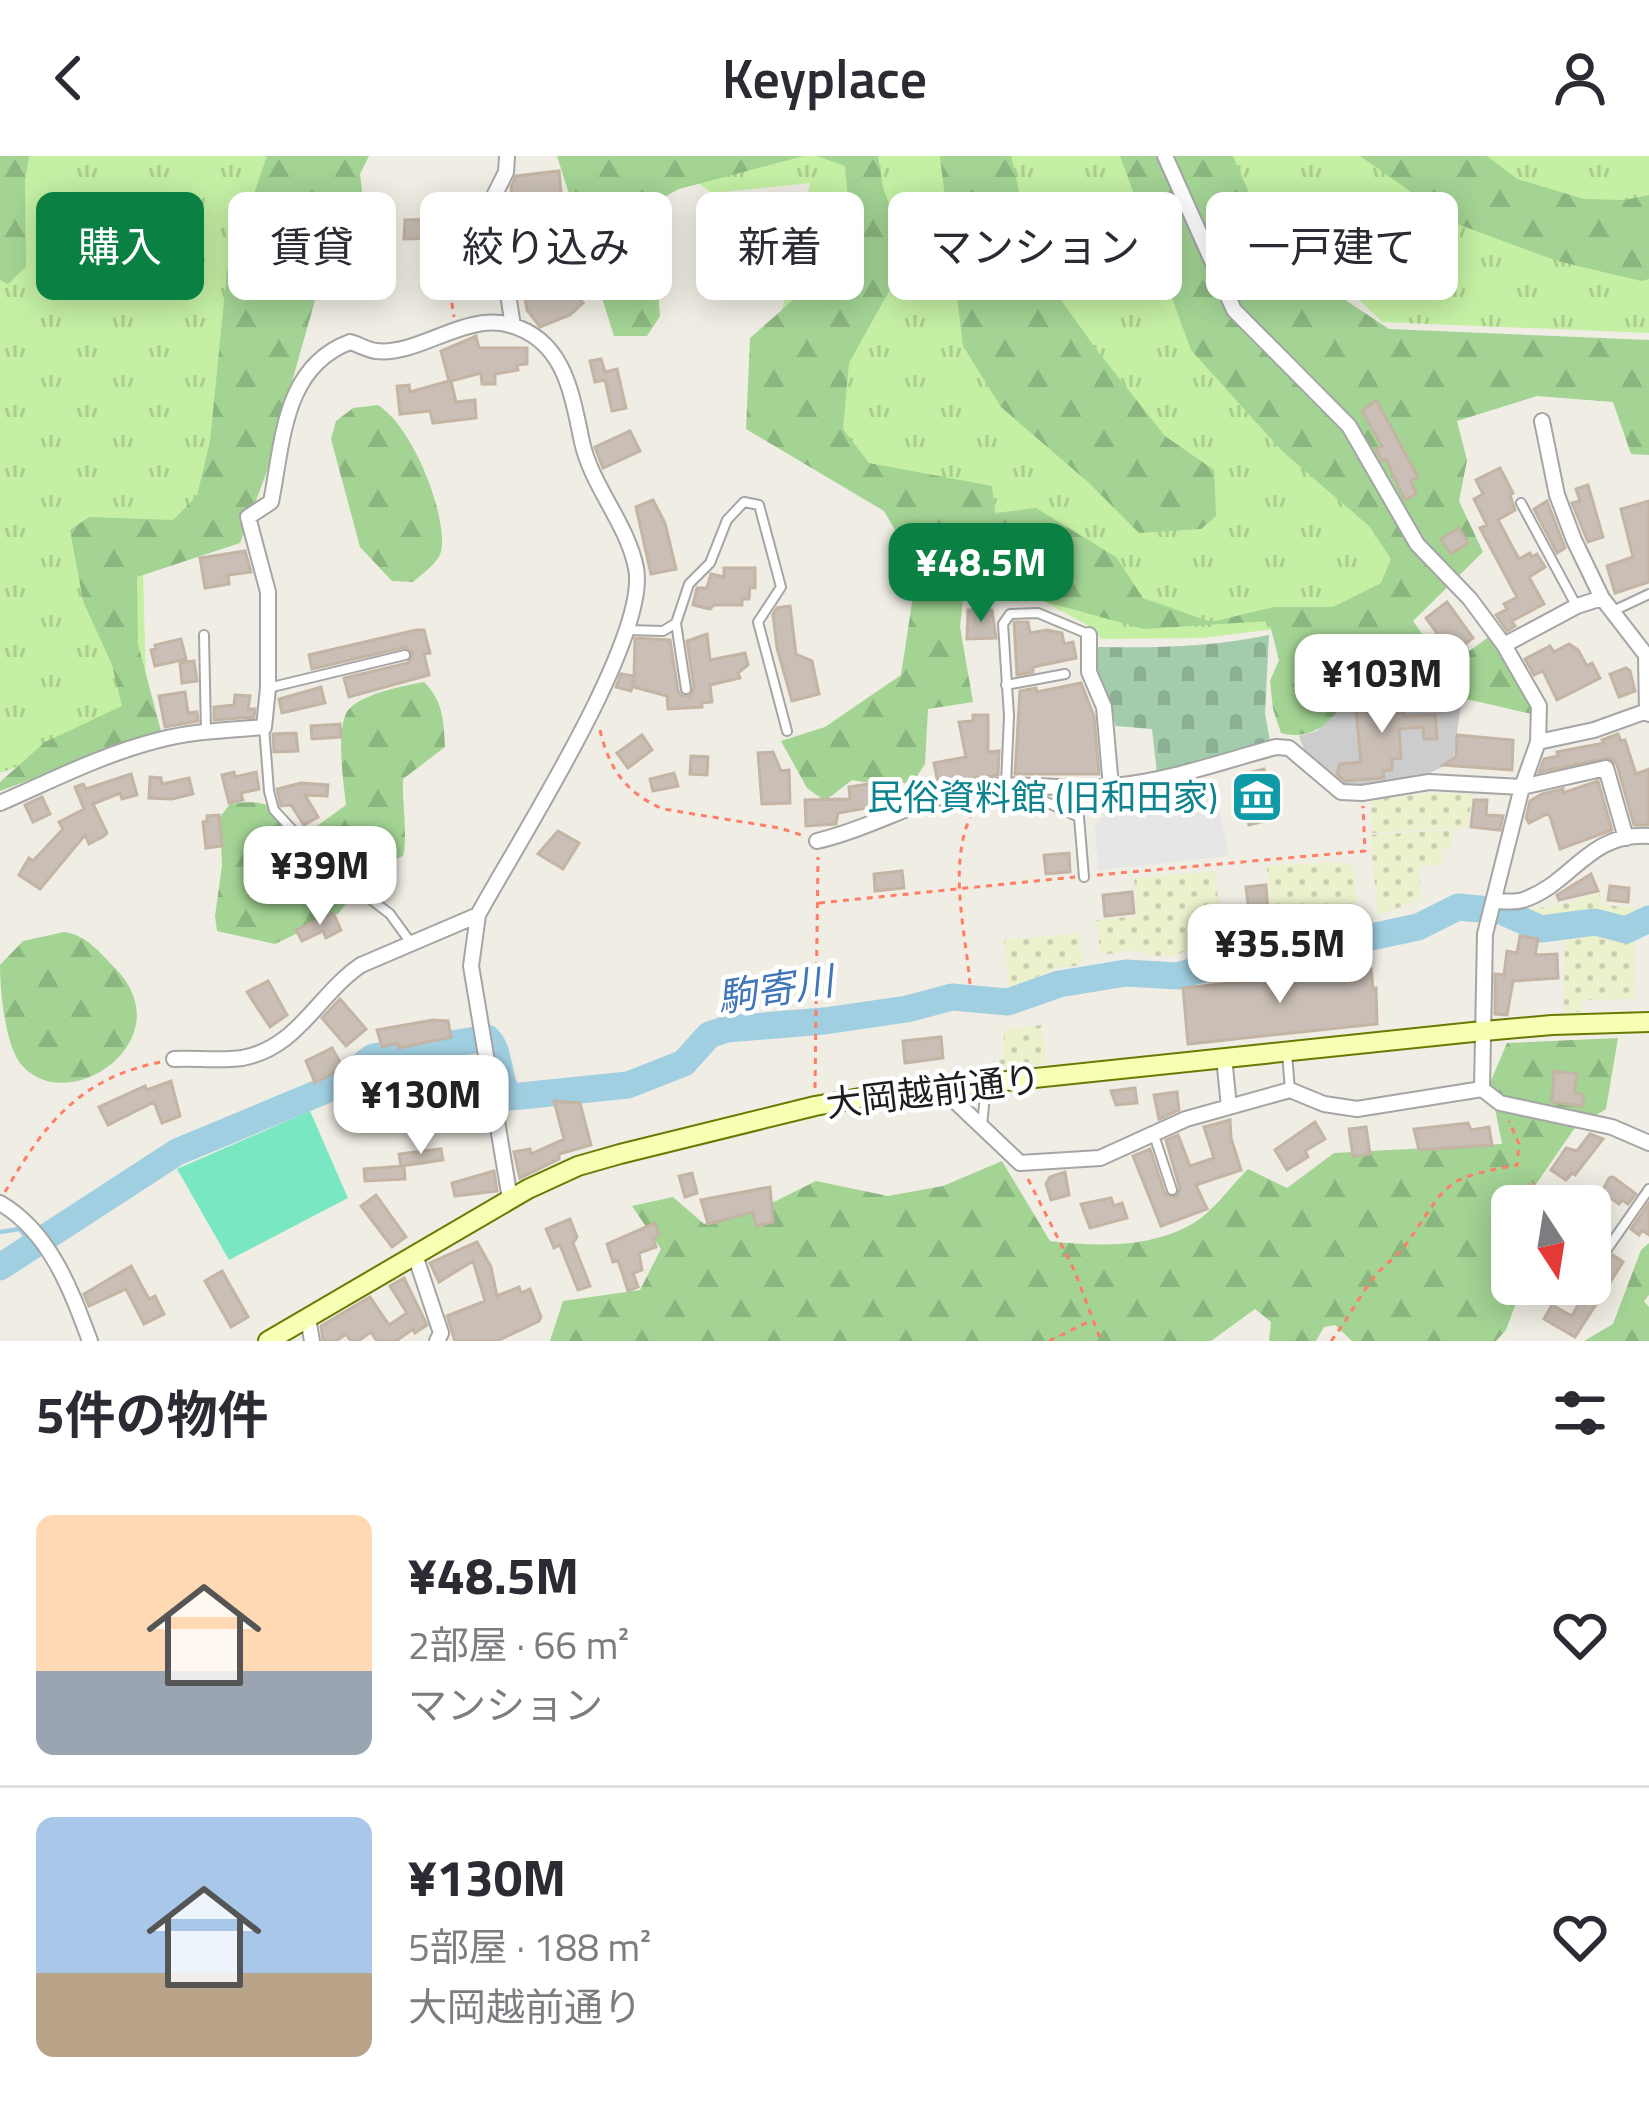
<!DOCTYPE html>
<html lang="ja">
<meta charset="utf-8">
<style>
:root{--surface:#fff;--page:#f7f7f7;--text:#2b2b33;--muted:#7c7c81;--line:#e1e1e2;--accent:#0b8043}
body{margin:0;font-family:"Titillium Web","Noto Sans JP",sans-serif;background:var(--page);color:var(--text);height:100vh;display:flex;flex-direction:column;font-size:45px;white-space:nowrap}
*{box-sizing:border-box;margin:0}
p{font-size:39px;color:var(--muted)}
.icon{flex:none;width:66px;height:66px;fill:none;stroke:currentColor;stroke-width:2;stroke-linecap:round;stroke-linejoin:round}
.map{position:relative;height:1185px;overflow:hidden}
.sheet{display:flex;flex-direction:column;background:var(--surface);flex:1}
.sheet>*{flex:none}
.banner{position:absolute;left:36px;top:36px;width:1578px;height:108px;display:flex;gap:24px}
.needle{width:78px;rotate:168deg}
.tools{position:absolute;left:1491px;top:1029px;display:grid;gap:24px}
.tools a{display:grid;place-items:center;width:120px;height:120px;border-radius:18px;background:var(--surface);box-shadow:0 6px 30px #0003;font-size:60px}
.price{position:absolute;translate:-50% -102px;padding:0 27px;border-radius:24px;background:#fff;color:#222;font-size:39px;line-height:78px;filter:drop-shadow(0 3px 6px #0008)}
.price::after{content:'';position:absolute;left:50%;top:72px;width:36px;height:27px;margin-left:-18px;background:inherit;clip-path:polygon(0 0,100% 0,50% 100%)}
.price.selected{background:var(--accent);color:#fff}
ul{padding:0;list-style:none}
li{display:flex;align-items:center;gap:36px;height:300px;padding:0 36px}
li+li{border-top:3px solid var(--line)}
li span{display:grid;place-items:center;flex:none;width:336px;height:240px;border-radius:18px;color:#555}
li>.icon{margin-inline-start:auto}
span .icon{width:144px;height:144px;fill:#fffc;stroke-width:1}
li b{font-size:51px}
h2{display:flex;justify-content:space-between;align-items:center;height:144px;padding:0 36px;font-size:51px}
.chip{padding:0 42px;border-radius:18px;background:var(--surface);box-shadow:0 6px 30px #0003;font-size:42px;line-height:108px}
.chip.selected{background:var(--accent);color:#fff}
header{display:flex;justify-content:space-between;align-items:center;height:156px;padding:0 36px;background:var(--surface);font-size:54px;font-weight:600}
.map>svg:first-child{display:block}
</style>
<header><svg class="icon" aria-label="back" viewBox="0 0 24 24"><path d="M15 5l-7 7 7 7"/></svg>Keyplace<svg class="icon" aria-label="person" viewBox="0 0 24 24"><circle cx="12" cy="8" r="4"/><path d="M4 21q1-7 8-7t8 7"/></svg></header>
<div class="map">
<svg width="1649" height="1185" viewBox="0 0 1649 1185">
<defs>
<pattern id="farmland-dots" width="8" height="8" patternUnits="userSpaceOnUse" patternTransform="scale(3)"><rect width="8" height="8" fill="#ecf1cd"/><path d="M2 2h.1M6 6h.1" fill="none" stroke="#caceb0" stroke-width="1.8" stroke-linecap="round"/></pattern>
<pattern id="grass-tufts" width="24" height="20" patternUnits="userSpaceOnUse" patternTransform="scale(3)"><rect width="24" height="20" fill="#c5f0a4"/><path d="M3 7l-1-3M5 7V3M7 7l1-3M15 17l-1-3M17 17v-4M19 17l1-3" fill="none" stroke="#a9cd8d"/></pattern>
<pattern id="forest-firs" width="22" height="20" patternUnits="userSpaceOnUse" patternTransform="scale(3)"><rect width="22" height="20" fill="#a3d494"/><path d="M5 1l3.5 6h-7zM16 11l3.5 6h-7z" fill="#8cb67f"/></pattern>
<pattern id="cemetery-stones" width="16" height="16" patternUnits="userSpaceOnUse" patternTransform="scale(3)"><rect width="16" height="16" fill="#a2ccab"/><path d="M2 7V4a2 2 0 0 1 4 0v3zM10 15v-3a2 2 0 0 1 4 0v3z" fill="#8baf93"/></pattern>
</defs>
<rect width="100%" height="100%" fill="#f0ede4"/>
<!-- religious -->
<path fill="#ccc" d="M1404 499 1462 542 1453 606 1417 623 1344 632 1306 599 1299 580 1317 575 1346 540V503Z"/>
<!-- farmland -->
<path fill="url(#farmland-dots)" d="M1429 637 1473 638 1467 671 1372 677 1370 644Z
M1453 674 1451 692 1441 693 1442 709 1418 711 1422 743 1378 759 1370 679Z
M1338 706 1353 708 1357 744 1351 748 1316 752 1273 771 1267 710Z
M1215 715 1222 780 1176 799 1155 800 1137 794 1101 799 1096 764 1138 760 1134 722Z
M1599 737 1604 749 1637 752 1638 760 1625 767 1601 760 1543 768 1522 762 1520 754 1557 750Z
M1080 777 1083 809 1058 812 1009 833 1004 784Z
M1600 777 1635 787 1634 843 1583 844 1581 856 1564 857 1565 781Z
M1041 869 1047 908 997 913V906L1004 902V874Z"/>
<!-- grass -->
<path fill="url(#grass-tufts)" d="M0 0H277L231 359 143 413 147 563 0 617Z
M660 0H1144L1425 417 1361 470 1266 474 1202 482 1101 483 1094 473 1009 426 798 265 773 194 810 27 712 37Z
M1211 0H1649V177L1382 166Z"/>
<!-- forest -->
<path fill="url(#forest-firs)" d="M0 0H29L25 24 26 111 8 128 0 124Z
M267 0H369L360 18 370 100 319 130 266 318 240 387 137 421 138 488 161 575 0 635V626L45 586 122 550 112 509 83 445 70 374 89 361 173 364 197 340 210 285 227 115Z
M557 0H804L679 33 651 48 660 160 647 180H614Z
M817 0H878L883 31 903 87V110L849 207 843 273 869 307 992 330 995 357 1036 352 1116 401 1143 442 1211 466 1274 451H1333L1381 427 1391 403 1370 371 1282 295 1191 194 1120 0H1233L1275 97 1389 173 1649 184V299L1631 298 1613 246 1537 240 1457 265 1467 304 1459 345 1483 396 1413 465 1446 512 1490 480 1529 540 1532 558 1462 542 1404 499 1347 503C1346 514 1348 531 1344 542 1334 568 1308 585 1281 577L1273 553 1270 525 1279 504 1269 465 1144 473 1010 436 910 400 884 355 746 273 750 182 825 116 852 85 845 10Z
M940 0H1011L1036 109 1096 193 1165 280 1214 314 1216 360 1201 373 1139 377 1089 327 1001 251 963 190Z
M1360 0H1487L1517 23 1584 43 1625 44 1649 39V123L1641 125 1557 105 1441 62 1414 38Z
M378 249C411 270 444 349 442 390 441 406 424 416 413 426L392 425 360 391 331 283 336 265 353 252Z
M933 437 963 444 960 471 973 546 928 553 925 608 913 626 882 629 852 624 825 645 807 632 781 585 825 571 901 519 913 440Z
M424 526C443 544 444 566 445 591L403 623C402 646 408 682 403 700L348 722 352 739 339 757 275 788 217 775 215 760 222 709 220 661 230 648C273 642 275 652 303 680L346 649C344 629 334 567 350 552 366 537 402 530 424 526Z
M64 776C87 779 99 796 115 812 186 884 65 965 20 907 5 887 0 834 0 809L23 785Z
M1618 882 1606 953 1574 973 1521 1050H1512V1128H1523L1506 1174 1496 1185H1352L1335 1169 1324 1171 1316 1185H1269L1271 1166 1255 1153 1211 1185H550L563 1145 640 1134 661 1093 632 1050 673 1041 704 1068 776 1045 816 1025 888 1040 943 1030 1002 1005 1050 1085C1097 1091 1150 1092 1192 1068 1213 1056 1231 1030 1248 1013L1287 1032 1334 997 1502 988 1490 927 1507 887Z
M1649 1087V1139L1644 1145 1649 1151V1185H1584L1613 1168 1641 1094Z"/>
<!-- cemetery -->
<path fill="url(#cemetery-stones)" d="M1269 479 1265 557 1270 585 1157 617 1152 573 1116 570 1095 513 1094 494 1099 491C1158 492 1212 491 1269 479Z"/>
<!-- pitch -->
<path fill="#7ae7c3" d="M310 955 348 1042 229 1104 177 1013Z"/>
<!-- parking -->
<path fill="#e6e6e6" d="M1213 624 1229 700 1098 714 1095 669 1117 648Z"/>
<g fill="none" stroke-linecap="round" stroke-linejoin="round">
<!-- stream -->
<path stroke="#a0cfe2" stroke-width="4.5" d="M0 1076 19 1073 35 1090"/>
<!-- river -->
<path stroke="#a0cfe2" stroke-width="27" d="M0 1111 177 996 333 931 373 901 487 882C503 897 495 925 511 941L628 929 684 907 709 879 727 873 824 865 907 853 952 841 1008 846 1059 828 1126 817 1178 820 1231 804 1279 809 1297 805 1324 791 1418 771 1458 751 1501 755 1541 773 1595 766 1626 774 1649 763"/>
</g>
<!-- building -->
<path fill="#c9bfb6" stroke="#c4b4a4" stroke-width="3" d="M559 15 565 80 556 81 559 110 569 108 577 141 583 147 570 159 540 171 527 154 525 142 533 140 525 105 514 106 512 88H517L511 31 516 20Z
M440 63 445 82 404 83 405 64Z
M470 76 474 99 454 101 452 79Z
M476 180 479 192H527V208L517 209 518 214 495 218V228H482L481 217 451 225 456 246 475 244 476 262 433 267 430 255 400 258 397 230 409 229 410 236 449 225 441 195Z
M601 203 605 216 617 213 626 252 612 255 605 224 595 226 590 205Z
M1376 244 1418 321 1411 325 1416 338 1405 344 1386 303 1382 305 1376 293 1382 290 1362 255Z
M630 275 640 295 603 312 595 291Z
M1500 312 1513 337 1510 339 1515 354 1498 364 1519 403 1530 397 1532 401 1537 398 1545 411 1529 421 1544 448 1512 465 1515 470 1507 475 1496 459 1507 453 1504 448 1517 441 1480 372 1487 369 1474 343 1483 338 1476 324Z
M1588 329 1603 381 1588 386 1572 347 1580 345 1576 333Z
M653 344 665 367 676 413 651 418 636 351Z
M1547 345 1565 392 1557 397 1534 353Z
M1649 345V426L1615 437 1607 410 1633 401 1621 353Z
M1459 372 1468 387 1451 398 1441 383Z
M245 395 251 416 228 419 229 428 205 432 200 402Z
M724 412H755V432L750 431 749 443H742V449H714L710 453 693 449 697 432H707L711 418 724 421Z
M1447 446 1473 482 1452 498 1426 462Z
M790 450 796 498 812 505 819 538 792 545 777 492 773 458 777 452Z
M968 454H992L996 482 967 483Z
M1014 466H1028L1030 477 1047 474 1062 477 1064 488 1073 486 1076 502 1033 511V516L1017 519Z
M416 474H424L430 497 424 498 429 519 349 541 344 522 408 507 413 498 406 491 312 513 309 499Z
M707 478 710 504 745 497 748 509 738 517 740 522 710 529 712 546 702 547V551L668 553 667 540 634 531V523L631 535 616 531 621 518 634 520 635 482 670 484 678 535 682 540H690L694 532 687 485Z
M181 483 186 503 155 510 151 494 156 493 155 489Z
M1569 488 1578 494 1587 510 1592 507 1600 522 1557 544 1543 515 1534 519 1525 503 1550 490 1554 496Z
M194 505 197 525 182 527 180 507Z
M1626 512 1630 515 1635 535 1619 541 1610 518Z
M1081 527 1094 560 1099 618H1015L1020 535 1036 532 1037 536Z
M321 531 325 547 282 557 279 543Z
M185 536 188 557 197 556 198 565 165 571 159 540Z
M235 539 250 540 248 553H255L254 561 214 564V551L234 549Z
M1403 540 1404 560 1435 559 1437 583H1424L1423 571 1399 573 1401 602 1392 603V614L1383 615 1384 622 1345 625 1337 618 1340 608 1361 606 1355 544Z
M973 559H988V596L999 595 998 619 938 627 934 607 966 601 959 566 973 565Z
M340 568 341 581 312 583 311 570Z
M296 577 298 595 274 596 273 578Z
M1618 578 1621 585 1625 584 1636 618 1649 613V669H1634L1617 609 1610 602 1539 616 1544 603 1558 600 1557 596 1604 587 1602 584Z
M642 579 652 594 628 612 617 597Z
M1457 579 1513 584 1512 614 1443 609 1456 601Z
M773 596 781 615 789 614 790 647 762 648 758 597Z
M691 600 708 601 707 619 690 618Z
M1264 613 1277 662 1249 669 1236 620Z
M234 616 235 621 256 616 259 633 241 637 243 644 229 647 222 619Z
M674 617 678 630 653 635 650 623Z
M131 618 137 639 122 643 120 637 93 648 107 677 104 680 89 688 85 679 40 733 19 719 29 702 33 705 63 673 59 666 84 653 75 631 83 628 86 633Z
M150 621 161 622 162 628 189 622 193 638 172 643 149 642Z
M1598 625 1612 674 1560 693 1550 660 1547 658 1529 667 1526 662 1530 645 1542 638 1563 633V637Z
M301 627 328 629 327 640 305 639 318 661 304 669 291 649 281 650 277 633Z
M875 627 878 650 838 657 836 668 806 670 805 644 850 643 849 631Z
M42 641 50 658 33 666 25 649Z
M1474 644H1487L1486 659 1503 660 1500 674 1471 671Z
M219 659 222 690 206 692 203 666 207 665V660Z
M558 675 579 687 563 713 538 698Z
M1069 697 1070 716 1046 718 1044 699Z
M902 715 904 732 875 735 874 718Z
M1591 718 1598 735 1559 744 1557 739Z
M1266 729 1268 760 1256 761 1255 755H1249L1246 731Z
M1610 730 1629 732 1628 746 1608 744Z
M1132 736 1134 757 1105 760 1103 739Z
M333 757 341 774 326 782 323 775 302 785 296 774Z
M1520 780 1538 783 1535 799 1557 798 1558 822 1513 825 1507 859 1495 858V818L1504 819 1507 795 1517 797Z
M1371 813 1373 833 1376 832 1377 868 1188 888 1183 832Z
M268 825 287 859 270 871 247 836Z
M340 843 366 873 346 890 322 862Z
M433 864 448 865 451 881 399 892 398 887 382 891 377 874Z
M941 881 943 902 905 907 903 885Z
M332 892 343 912 315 927 306 905Z
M1554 915 1577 918 1574 937 1584 939 1582 950 1552 946Z
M171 925 180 960 162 967 154 946 108 969 99 951 145 930 147 934Z
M472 926 475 946 432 952 429 933Z
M1135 932 1137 947 1116 949 1111 935Z
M1177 936 1179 954 1159 963 1154 939Z
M554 945 580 947 591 989 559 998V1003L520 1022 514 996 530 993 531 998 564 983Z
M1230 964 1231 982 1241 1014 1196 1029 1207 1053 1161 1070 1133 1000 1150 993 1165 1038 1176 1041 1180 1033 1166 984 1178 979 1190 1010 1214 1002 1204 971Z
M1315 966 1325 983 1305 995 1308 1001 1287 1014 1275 994Z
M1468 967 1471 974 1489 971 1492 989 1419 994 1414 973Z
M1366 971 1370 998 1353 1000 1349 973Z
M1590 978 1603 983 1575 1019 1572 1017 1566 1024 1551 1014 1566 992 1577 995Z
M441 993 443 1004 401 1010 399 998Z
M404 1010 405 1023 365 1025 364 1013Z
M494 1015 497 1035 455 1040 452 1027Z
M1065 1016 1069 1039 1051 1044 1046 1028 1050 1021Z
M692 1017 697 1037 685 1041 679 1020Z
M1613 1021 1636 1038 1628 1048 1622 1044 1619 1048 1602 1036 1609 1022Z
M1530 1027 1540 1032 1535 1043 1549 1050H1517Z
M770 1031 773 1066 756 1070 753 1056 708 1068 701 1044Z
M376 1039 406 1081 392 1091 361 1050Z
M1111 1042 1114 1050 1122 1047 1127 1062 1090 1072 1081 1048Z
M1649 1047V1079L1642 1074 1639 1079 1631 1073Z
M570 1063 577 1081 573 1087 590 1130 578 1134 560 1089 554 1092 546 1073Z
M655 1067 659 1079 653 1082 656 1091 639 1097 642 1114 633 1117 638 1131 628 1135 618 1104 613 1106 607 1088Z
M477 1086 491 1111 497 1140 519 1131 521 1137 530 1133 541 1161 539 1165 497 1185H455L447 1160 485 1145 473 1105 439 1126 430 1107Z
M1613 1099 1623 1106 1575 1181 1544 1163 1552 1149 1572 1160 1589 1128Z
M131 1110 149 1143 155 1140 164 1158 144 1168 126 1133 89 1150 84 1138Z
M222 1115 248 1161 231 1171 205 1125Z
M404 1122 427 1169 415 1177 413 1173 396 1185H377L371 1176 358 1185H351L346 1178 336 1185H323L321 1170 370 1141 389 1169 407 1157 390 1130Z"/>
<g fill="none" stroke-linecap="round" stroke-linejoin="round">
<!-- lane casing -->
<g stroke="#a5a5a5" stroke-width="12">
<path id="lane" d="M1521 347 1576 449
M1613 455 1649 438
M676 467 686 533
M628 474 663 475 676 467 689 428 710 407 727 364 744 346 759 349 781 431 758 466 787 575
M204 479 206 576
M1006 529 1065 518
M268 532 405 499
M264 571 269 635 274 654 321 705 390 758 411 787
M1006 628 1009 560 1003 468 1010 458 1038 457 1088 478
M1020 634 1079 661 1084 721
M1287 897 1290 934
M982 969 986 930
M1154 979 1172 1034
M1594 1112 1649 1033"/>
</g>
<!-- street casing -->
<g stroke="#a5a5a5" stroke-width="18">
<path id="street" d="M507 0 506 16 493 42 513 170
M1165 0 1234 154 1349 270 1417 388 1470 443 1504 489 1539 550 1538 586 1522 631 1485 778 1482 933
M451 61 495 55
M1542 265 1557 339 1574 384 1602 442 1646 499 1647 555
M1089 479V516L1104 551 1111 631
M1504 489 1577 450 1602 442
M1538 586 1594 574 1647 555 1649 558
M0 647C53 624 103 598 159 584 193 575 229 574 264 571L268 532V436L248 361 271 346C283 286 283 211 350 186 358 188 367 194 376 195 419 200 465 156 510 169 565 184 572 239 582 286 592 331 627 367 636 412 650 482 515 690 478 759L471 810 510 1043
M817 685C869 673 915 645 966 634 1015 623 1063 636 1114 630 1169 625 1223 605 1276 591L1289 592 1341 636 1362 637 1429 626 1522 631 1606 612 1626 682
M1494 745C1502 745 1515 747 1523 744 1572 728 1588 676 1649 680
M1224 901 1229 951
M174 903C196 902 220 905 242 902 298 892 318 838 361 809L478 759
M940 931 1020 1007 1100 1002 1186 963 1290 934 1324 948 1357 953 1482 933 1500 947 1612 971 1649 987
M0 1047C50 1076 71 1134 90 1185
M415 1099 441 1177 437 1185
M308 1162 312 1185"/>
</g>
<!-- secondary casing -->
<g stroke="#677b00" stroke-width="22">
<path id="secondary" d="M268 1185 528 1033 578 1010 620 998 815 950 882 938 1473 876 1552 869 1649 866"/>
</g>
<!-- path -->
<path stroke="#ff7e66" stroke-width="3" stroke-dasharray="6 6" stroke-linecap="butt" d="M450 75 449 128 454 161
M600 574C609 613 626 637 663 653L780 672 801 679
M1097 719 1365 695 1363 650
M819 747 1075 721
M970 828C965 770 945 700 977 648
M815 932 818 701
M1028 1023 1075 1116 1101 1185
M5 1036C44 968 80 922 161 906
M1049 1185 1090 1165
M1331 1185C1347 1165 1358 1142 1374 1121 1384 1109 1398 1100 1407 1087 1449 1027 1440 1023 1517 1009L1519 988 1509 965"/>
<!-- lane -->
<use href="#lane" stroke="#fff" stroke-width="8"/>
<!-- street -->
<use href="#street" stroke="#fff" stroke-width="14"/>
<!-- secondary -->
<use href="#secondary" stroke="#f7ffb3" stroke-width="18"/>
</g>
<!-- icons -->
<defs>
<g id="museum-square" transform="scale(2.7)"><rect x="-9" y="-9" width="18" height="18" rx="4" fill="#0f9aa8" stroke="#fff"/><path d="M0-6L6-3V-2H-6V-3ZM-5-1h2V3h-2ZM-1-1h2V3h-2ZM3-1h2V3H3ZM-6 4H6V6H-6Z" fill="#fff"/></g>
</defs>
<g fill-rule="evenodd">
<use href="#museum-square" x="1257" y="641"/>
</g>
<g text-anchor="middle" stroke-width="9" stroke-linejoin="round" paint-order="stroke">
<!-- culture labels -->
<g font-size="36" fill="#0d838f" stroke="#fff" text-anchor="end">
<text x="1218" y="654">民俗資料館 (旧和田家)</text>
</g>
<!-- street labels -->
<g font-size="36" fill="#1e1e1e" stroke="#fff">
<text transform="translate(933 935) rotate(-7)" y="13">大岡越前通り</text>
</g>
<!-- water labels -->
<g font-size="39" font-style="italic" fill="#4176b8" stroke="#fff">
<text transform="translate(775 833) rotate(-9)" y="14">駒寄川</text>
</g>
</g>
</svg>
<div class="tools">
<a><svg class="needle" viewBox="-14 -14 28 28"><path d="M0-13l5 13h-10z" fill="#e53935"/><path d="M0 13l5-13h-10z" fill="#7c7c81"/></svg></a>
</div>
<b class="price selected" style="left:981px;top:469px">¥48.5M</b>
<b class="price" style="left:1382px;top:580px">¥103M</b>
<b class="price" style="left:320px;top:772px">¥39M</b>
<b class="price" style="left:1280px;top:850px">¥35.5M</b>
<b class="price" style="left:421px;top:1001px">¥130M</b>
<div class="banner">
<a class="chip selected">購入</a>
<a class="chip">賃貸</a>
<a class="chip">絞り込み</a>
<a class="chip">新着</a>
<a class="chip">マンション</a>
<a class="chip">一戸建て</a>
</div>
</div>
<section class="sheet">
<h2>5件の物件<svg class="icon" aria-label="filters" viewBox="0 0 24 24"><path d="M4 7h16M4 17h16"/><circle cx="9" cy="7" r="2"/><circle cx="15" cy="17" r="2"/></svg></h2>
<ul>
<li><span style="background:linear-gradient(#ffd9b3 65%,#9aa5b1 0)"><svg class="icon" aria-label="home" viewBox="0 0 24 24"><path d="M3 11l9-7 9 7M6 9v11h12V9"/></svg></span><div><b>¥48.5M</b><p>2部屋 · 66 m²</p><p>マンション</p></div><svg class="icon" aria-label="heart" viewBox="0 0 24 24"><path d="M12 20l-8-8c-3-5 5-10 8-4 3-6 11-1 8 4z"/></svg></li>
<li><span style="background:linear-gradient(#a9c7e8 65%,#b9a48a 0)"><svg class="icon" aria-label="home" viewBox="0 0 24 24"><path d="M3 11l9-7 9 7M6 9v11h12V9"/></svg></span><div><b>¥130M</b><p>5部屋 · 188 m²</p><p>大岡越前通り</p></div><svg class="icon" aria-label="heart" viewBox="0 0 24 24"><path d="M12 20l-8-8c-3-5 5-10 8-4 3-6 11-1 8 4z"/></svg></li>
</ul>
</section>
